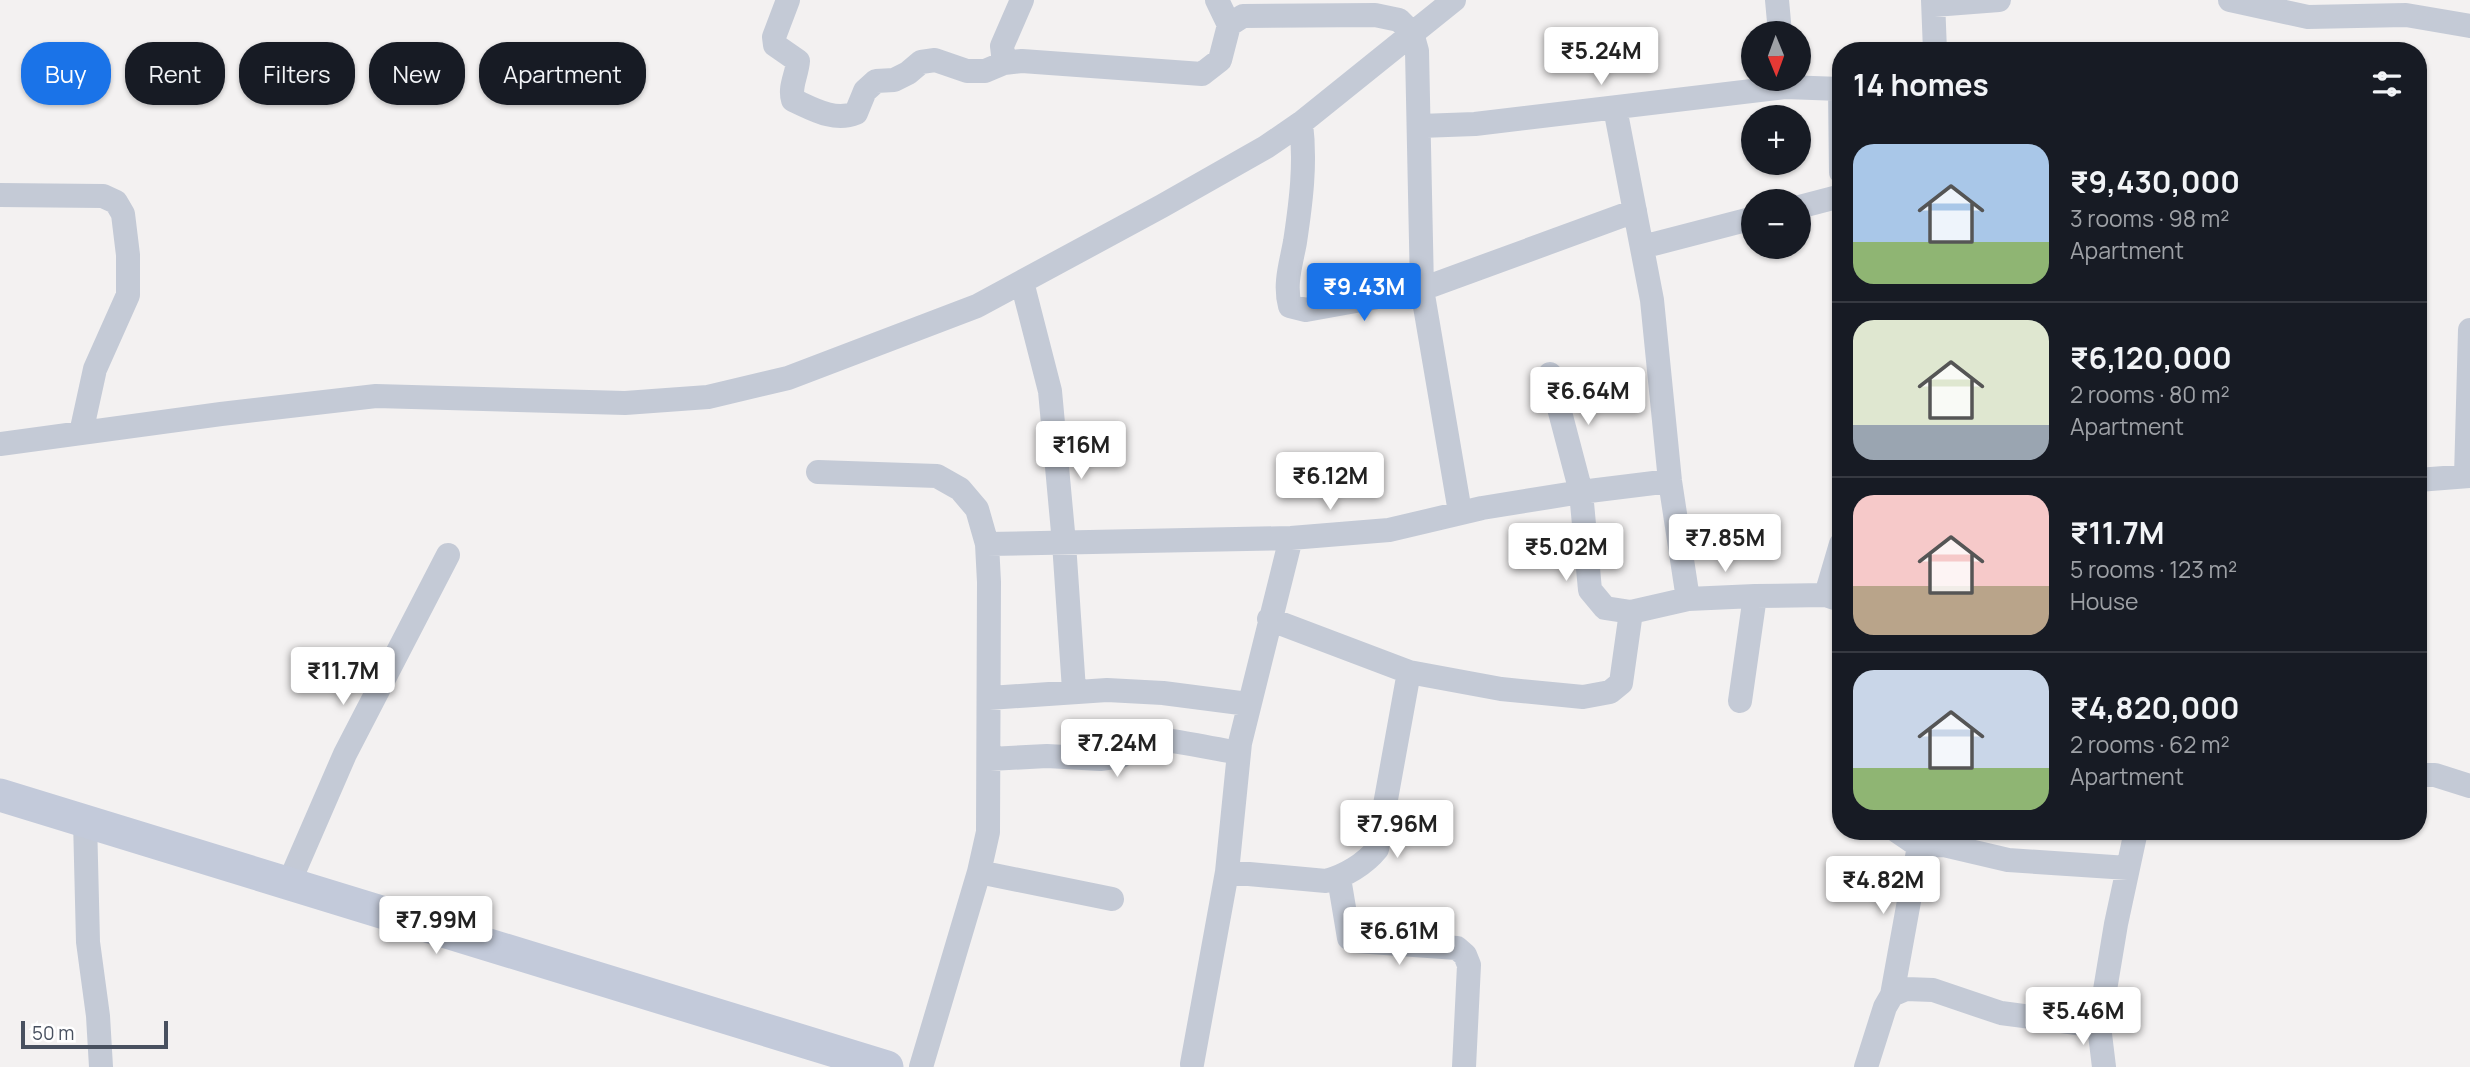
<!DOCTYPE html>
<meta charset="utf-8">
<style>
:root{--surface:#171b24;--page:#242831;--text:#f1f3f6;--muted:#9ea1a6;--line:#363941;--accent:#1a73e8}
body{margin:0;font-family:Manrope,sans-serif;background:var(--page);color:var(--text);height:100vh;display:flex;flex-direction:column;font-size:26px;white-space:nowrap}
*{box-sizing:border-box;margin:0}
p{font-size:23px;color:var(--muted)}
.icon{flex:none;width:38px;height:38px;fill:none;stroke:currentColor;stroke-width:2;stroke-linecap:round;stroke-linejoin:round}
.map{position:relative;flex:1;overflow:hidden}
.details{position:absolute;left:1832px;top:42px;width:595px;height:798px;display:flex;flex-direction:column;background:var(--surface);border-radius:28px;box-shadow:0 2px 5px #0004}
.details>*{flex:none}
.top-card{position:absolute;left:21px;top:42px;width:665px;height:63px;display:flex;gap:14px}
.needle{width:46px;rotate:179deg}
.tools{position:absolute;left:1741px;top:21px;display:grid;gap:14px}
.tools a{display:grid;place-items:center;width:70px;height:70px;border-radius:50%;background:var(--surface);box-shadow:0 2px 5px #0004;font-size:35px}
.scale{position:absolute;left:21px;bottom:18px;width:147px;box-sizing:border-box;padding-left:7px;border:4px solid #48505f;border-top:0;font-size:19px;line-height:24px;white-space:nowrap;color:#48505f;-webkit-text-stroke:5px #fff;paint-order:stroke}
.price{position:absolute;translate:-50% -60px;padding:0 16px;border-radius:7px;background:#fff;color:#222;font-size:23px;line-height:46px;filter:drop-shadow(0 2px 4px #0008)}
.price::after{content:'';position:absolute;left:50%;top:42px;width:21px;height:16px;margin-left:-10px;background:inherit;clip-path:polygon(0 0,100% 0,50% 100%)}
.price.current{background:var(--accent);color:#fff}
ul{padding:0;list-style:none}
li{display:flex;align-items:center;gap:21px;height:175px;padding:0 21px}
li+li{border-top:2px solid var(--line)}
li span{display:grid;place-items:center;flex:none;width:196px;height:140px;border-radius:21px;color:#555}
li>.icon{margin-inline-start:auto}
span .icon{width:84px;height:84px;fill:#fffc;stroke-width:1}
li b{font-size:30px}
h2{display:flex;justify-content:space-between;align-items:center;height:84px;padding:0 21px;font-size:30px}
.pill{padding:0 24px;border-radius:28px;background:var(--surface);box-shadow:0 2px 5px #0004;font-size:24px;line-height:63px}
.pill.current{background:var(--accent);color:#fff}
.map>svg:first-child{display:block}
</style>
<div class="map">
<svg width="2470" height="1067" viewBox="0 0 2470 1067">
<rect width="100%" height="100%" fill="#f3f1f1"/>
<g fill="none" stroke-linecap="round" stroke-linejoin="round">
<!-- street -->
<path stroke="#c4cad6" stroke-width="24" d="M788 0 774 37 775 45 798 61C797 75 789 87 793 100 813 109 834 122 856 113L865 91 876 81 894 80 908 73 921 62 935 60 967 71H985L1004 63 1022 61 1202 74 1220 60 1229 25 1243 16 1375 15 1399 20 1412 33 1417 51 1422 289 1460 512
M1217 0 1229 25
M1777 0 1780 33
M1933 0 1935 51
M2230 0 2308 17 2406 15 2470 26
M1934 5 1999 0
M1004 63 1002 46 1022 0
M1840 89 1841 172
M1615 108 1652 300 1670 481 1688 599
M1301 123C1306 163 1301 202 1295 242 1291 264 1284 284 1290 306L1306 310 1422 289 1635 211
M1420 126 1475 124 1785 87 1841 89
M0 195 103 196 116 202 123 214 128 255V295L95 369 81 433
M1799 207 1841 196
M1642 247 1754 218
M1022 282 1050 391 1064 543 1074 690
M1550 374 1581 492 1590 590 1605 608 1631 612 1688 599 1755 596 1826 595 1841 600
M0 444 221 414 376 396 625 403 708 397 788 378 977 306 1162 206 1266 147 1301 123 1454 0
M818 472 937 476 960 489 977 509 987 544 989 582 988 832 979 872 921 1067
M2466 476 2470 330
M2418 480 2470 476
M987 544 1291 538 1389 530 1482 508 1581 492 1670 481
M1826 595 1841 544
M1269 619 1409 672 1501 689 1583 697 1610 692 1621 683 1631 612
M989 698 1107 690 1163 693 1248 704
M1740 701 1755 596
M990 759 1047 756 1100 759 1121 756C1125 750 1129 743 1136 740 1151 734 1219 750 1239 753
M2418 775H2435L2470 786
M85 820 88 942 98 1016 101 1067
M1897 831 1919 846 1944 845 2008 860 2128 868
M979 872 1112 899
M1227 872 1326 881C1345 876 1365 864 1377 849L1409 672
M1339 878 1349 938 1356 941 1457 948 1465 955 1469 965 1464 1067
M289 883 345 754 448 555
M1892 995 1919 846
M2099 1026 2104 1067
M1192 1064 1227 872 1240 743 1291 538
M1866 1067 1885 1007 1892 995 1906 989 1933 990 2001 1013 2099 1026 2116 924 2136 831"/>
<!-- secondary -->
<path stroke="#c3cada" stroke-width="33" d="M0 795 887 1067"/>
</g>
</svg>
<div class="tools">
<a><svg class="needle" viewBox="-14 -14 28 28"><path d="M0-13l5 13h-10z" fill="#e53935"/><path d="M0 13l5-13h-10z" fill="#9ea1a6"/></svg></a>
<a>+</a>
<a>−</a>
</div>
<div class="scale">50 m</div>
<b class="price" style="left:1601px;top:87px">₹5.24M</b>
<b class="price current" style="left:1364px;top:323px">₹9.43M</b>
<b class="price" style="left:1588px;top:427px">₹6.64M</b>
<b class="price" style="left:1081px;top:481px">₹16M</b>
<b class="price" style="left:1330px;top:512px">₹6.12M</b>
<b class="price" style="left:1725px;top:574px">₹7.85M</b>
<b class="price" style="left:1566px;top:583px">₹5.02M</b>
<b class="price" style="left:343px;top:707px">₹11.7M</b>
<b class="price" style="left:1117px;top:779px">₹7.24M</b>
<b class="price" style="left:1397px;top:860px">₹7.96M</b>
<b class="price" style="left:1883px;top:916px">₹4.82M</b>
<b class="price" style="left:436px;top:956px">₹7.99M</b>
<b class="price" style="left:1399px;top:967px">₹6.61M</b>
<b class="price" style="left:2083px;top:1047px">₹5.46M</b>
<div class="top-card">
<a class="pill current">Buy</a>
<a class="pill">Rent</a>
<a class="pill">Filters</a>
<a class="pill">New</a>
<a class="pill">Apartment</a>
</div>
<section class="details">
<h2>14 homes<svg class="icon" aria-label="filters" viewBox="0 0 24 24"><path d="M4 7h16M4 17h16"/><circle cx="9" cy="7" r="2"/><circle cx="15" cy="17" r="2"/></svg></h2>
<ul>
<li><span style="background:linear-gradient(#a9c7e8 70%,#8fb573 0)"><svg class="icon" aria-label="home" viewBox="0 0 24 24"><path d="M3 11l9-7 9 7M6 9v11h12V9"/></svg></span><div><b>₹9,430,000</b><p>3 rooms · 98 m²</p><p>Apartment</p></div></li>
<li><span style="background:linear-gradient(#dfe7d0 75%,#9aa5b1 0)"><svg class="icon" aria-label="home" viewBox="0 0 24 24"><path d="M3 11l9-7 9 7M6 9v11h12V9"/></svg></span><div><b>₹6,120,000</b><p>2 rooms · 80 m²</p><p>Apartment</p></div></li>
<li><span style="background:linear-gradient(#f6c9c9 65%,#b9a48a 0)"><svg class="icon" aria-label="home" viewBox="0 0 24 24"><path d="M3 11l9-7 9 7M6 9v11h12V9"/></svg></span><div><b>₹11.7M</b><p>5 rooms · 123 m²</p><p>House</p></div></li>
<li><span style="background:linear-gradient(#c9d6e8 70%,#8fb573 0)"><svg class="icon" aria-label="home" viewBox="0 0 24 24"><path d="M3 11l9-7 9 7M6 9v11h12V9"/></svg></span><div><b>₹4,820,000</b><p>2 rooms · 62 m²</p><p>Apartment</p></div></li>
</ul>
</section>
</div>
